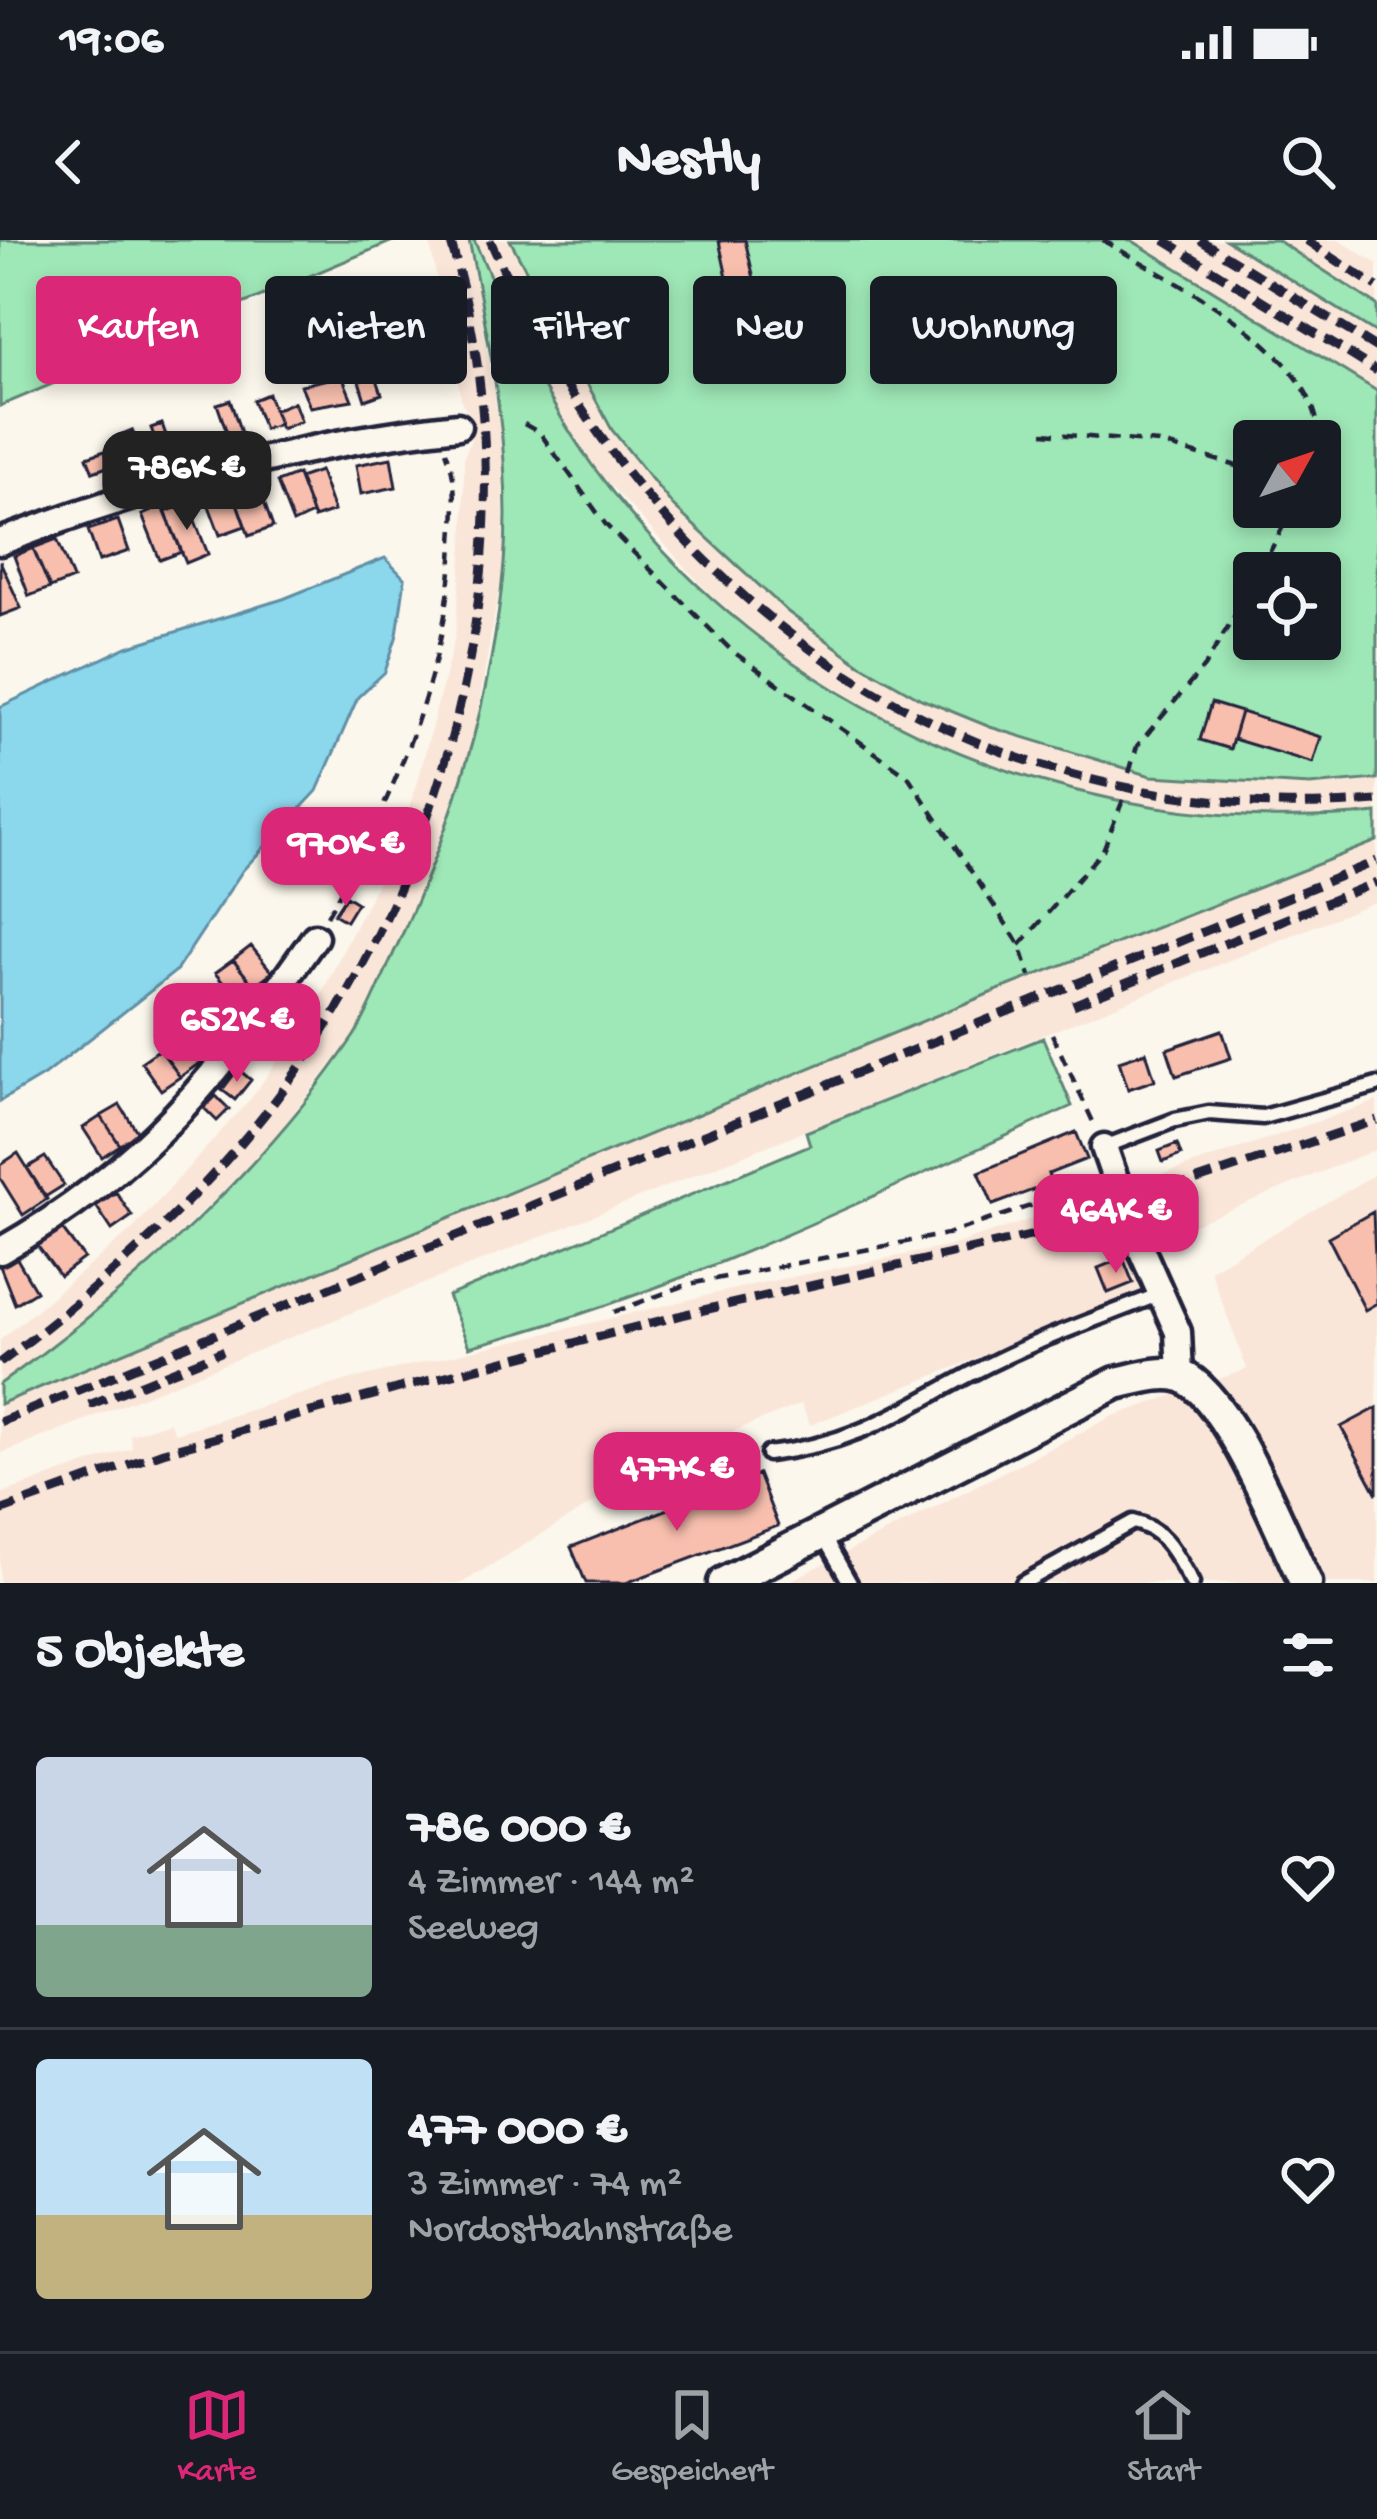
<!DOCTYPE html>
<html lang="de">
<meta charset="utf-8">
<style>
:root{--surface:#171b24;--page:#20242c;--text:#f1f3f6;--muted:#9ea1a6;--line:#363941;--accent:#db2777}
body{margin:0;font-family:"Gochi Hand",sans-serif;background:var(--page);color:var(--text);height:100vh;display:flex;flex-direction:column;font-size:45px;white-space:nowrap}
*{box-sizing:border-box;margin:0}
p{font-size:39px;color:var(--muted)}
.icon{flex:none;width:66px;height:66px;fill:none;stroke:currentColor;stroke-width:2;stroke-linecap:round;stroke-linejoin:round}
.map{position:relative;height:1343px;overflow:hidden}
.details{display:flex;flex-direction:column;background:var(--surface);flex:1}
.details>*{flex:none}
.hud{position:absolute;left:36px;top:36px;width:1305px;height:108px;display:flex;gap:24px}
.needle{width:78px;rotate:50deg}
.tools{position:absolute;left:1233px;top:180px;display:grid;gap:24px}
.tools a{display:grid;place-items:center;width:108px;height:108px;border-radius:12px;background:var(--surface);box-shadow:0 6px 18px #0003;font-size:60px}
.price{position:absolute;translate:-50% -102px;padding:0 27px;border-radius:24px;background:var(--accent);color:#fff;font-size:39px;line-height:78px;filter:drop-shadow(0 3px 6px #0008)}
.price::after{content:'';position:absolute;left:50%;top:72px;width:36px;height:27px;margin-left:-18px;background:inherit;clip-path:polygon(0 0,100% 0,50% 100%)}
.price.selected{background:#222;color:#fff}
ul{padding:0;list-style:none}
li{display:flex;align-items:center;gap:36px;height:300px;padding:0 36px}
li+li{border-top:3px solid var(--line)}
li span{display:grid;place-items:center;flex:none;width:336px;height:240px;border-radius:12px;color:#555}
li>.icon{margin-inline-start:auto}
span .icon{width:144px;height:144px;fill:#fffc;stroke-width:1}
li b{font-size:51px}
h2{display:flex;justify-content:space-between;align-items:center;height:144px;padding:0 36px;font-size:51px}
.tag{padding:0 42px;border-radius:12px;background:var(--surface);box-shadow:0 6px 18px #0003;font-size:42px;line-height:108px}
.tag.selected{background:var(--accent);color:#fff}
.status{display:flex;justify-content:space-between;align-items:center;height:84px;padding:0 60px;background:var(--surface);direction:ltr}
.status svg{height:33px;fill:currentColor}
header{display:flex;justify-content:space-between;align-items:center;height:156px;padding:0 36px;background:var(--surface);font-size:54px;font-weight:700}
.tab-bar{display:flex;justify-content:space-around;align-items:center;height:168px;border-top:3px solid var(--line);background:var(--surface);font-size:33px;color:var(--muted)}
.tab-bar a{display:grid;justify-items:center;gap:6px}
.tab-bar .selected{color:var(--accent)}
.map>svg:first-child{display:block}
</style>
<div class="status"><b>19:06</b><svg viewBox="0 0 49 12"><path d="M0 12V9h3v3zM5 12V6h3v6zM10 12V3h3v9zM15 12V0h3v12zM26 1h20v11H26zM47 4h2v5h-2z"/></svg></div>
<header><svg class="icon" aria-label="back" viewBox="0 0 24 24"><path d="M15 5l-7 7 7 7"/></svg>Nestly<svg class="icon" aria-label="search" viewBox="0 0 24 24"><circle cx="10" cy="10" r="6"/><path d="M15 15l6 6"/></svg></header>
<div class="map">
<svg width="1377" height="1343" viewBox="0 0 1377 1343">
<rect width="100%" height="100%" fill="#fbf7ec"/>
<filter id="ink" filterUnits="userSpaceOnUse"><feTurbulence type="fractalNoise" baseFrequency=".00833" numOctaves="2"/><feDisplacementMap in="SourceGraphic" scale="24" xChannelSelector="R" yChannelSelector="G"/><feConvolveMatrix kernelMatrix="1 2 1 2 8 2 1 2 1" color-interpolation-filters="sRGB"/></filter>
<g filter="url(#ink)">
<!-- built -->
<path fill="#fae6d9" d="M429 0H469L503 206 504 321 467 533 430 634 356 793 261 915 116 1055 0 1144V1100L133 989 252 857 311 774 392 614 417 545 455 396 464 294V217L471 199V175L462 163Z
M474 0H510L612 190 674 267 788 372 858 423 921 459 990 487 1310 545 1377 539V573L1219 578 1109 563 997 530 898 485 788 420 709 353 592 225 534 129Z
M1131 0H1226L1377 93V151Z
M1277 0H1340L1377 24V65Z
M1377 601V661L0 1214V1164L993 752Z
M1377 861V909L1154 1001 1132 945Z
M1377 933V1343H786L1111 1177 1247 1129 1210 1030Z
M1105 955 1142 1052 810 1185 801 1164 719 1197 647 1230 462 1343H0V1254L132 1208 130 1195 169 1182 175 1193 344 1141 756 1044 950 1006Z"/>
<!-- green -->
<path fill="#9ee7b6" stroke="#608478" stroke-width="3" fill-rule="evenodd" d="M0 0H395L0 166Z
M469 0H474C508 77 543 156 592 225 771 474 1076 603 1377 573V601L993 752 0 1164V1144C128 1054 266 926 354 796 371 769 383 735 397 706 454 583 492 459 504 324 513 216 490 105 469 0Z
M510 0H1131L1377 151V539L1310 545 1151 536 990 487 921 459 858 423 788 372 674 267 612 190ZM1254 201H1320V267H1254ZM1254 333H1320V399H1254Z
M1226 0H1277L1377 65V93Z
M1043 798 1072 866C874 955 679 1053 469 1107L448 1056 810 905 806 892Z"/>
<!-- water -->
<path fill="#8bd7ec" stroke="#618fa5" stroke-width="3" d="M385 318 405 339 397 395 385 432 358 457 317 551 243 630 176 731 44 835 0 861V467L127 407 283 359Z"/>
<!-- building -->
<path fill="#f8bfae" stroke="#22223b" stroke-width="3" d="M745 0 759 60 733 65 719 1Z
M342 136 352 160 310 167 301 145Z
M376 136 382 154 365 160 359 141Z
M268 154 279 184 264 189 253 160Z
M230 160 245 205 233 210 217 164Z
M294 162 301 181 281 189 274 170Z
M162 184 171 209 160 212 151 188Z
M132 190 142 213 130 218 120 195Z
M198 196 206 217 187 224 179 203Z
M105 211 110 226 93 232 87 217Z
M391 218 396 247 361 254 356 225Z
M320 231 334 271 314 278 299 238Z
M298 234 312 274 293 283 277 242Z
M256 240 273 287 249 296 232 249Z
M232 249 245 286 220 295 206 258Z
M188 263 208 314 186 323 165 272Z
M163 266 182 312 160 320 142 275Z
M118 280 129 311 99 321 88 290Z
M57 299 73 339 50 348 33 308Z
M33 308 50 348 29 356 14 316Z
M0 321 21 368 0 376Z
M1211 463 1241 472 1230 509 1200 500Z
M1241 472 1321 497 1313 523 1233 499Z
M346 656 357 663 346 681 334 674Z
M251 706 272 732 254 746 233 720Z
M233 720 254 746 238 761 215 733Z
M276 777 291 788 280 803 265 791Z
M183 780 208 817 180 837 153 800Z
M1222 790 1231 818 1176 836 1167 809Z
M160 809 180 837 161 850 141 822Z
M1146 812 1155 840 1128 849 1119 821Z
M238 829 251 840 235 860 222 850Z
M216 856 229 869 217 881 204 868Z
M120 865 138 893 120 905 101 876Z
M101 876 120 905 102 917 83 888Z
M1076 892 1087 919 1048 934 1052 943 993 965 979 932Z
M1177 904 1181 915 1163 922 1159 911Z
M18 913 47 959 23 975 0 938V925Z
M45 917 64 945 45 957 27 928Z
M116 952 132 976 112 990 96 966Z
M1373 972 1377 1063 1365 1070 1328 997Z
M60 986 84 1018 60 1036 36 1004Z
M16 1017 36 1051 15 1064 0 1026Z
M1123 1018 1133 1043 1108 1053 1098 1028Z
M1377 1168V1254L1341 1187Z
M758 1234 778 1286 626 1343H586L571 1307Z"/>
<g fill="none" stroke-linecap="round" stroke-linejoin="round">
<!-- service casing -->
<g stroke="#22223b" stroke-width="21">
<path id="service" d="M1104 907 1175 880 1209 873 1263 877 1377 845
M768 1214C862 1203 907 1166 988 1125 1043 1097 1103 1077 1160 1054
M821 1292 850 1343
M1023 1343 1133 1282C1166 1289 1176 1316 1192 1343"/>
</g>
<!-- minor casing -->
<g stroke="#22223b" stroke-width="33">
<path id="minor" d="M0 302C147 246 301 203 458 186
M1104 907 1133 991 1178 1092 1180 1136
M0 1011C147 928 220 832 315 697"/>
</g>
<!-- tertiary casing -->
<g stroke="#22223b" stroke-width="39">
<path id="tertiary" d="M724 1343 1116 1143C1136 1139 1162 1130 1181 1136 1228 1153 1283 1297 1306 1343"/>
</g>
<!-- path -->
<path stroke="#22223b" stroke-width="4.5" stroke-dasharray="12 9" stroke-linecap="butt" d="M1103 0C1171 42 1321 109 1319 201
M524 184 540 193 606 285 732 411 908 536 1020 705 1030 736
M1043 193 1159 203 1254 231
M1259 333 1293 267
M1129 533 1137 506 1204 427 1254 343
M327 676C392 561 447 436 453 302 455 269 458 242 446 211
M1020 705 1103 610 1123 560
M1052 794 1095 886
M614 1072 689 1044 947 994 1093 945"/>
<!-- service -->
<use href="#service" stroke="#fbf7ec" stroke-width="12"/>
<!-- minor -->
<use href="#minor" stroke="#fbf7ec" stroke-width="24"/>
<!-- tertiary -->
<use href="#tertiary" stroke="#fbf7ec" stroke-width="30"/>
<!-- rail -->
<path stroke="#22223b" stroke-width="9" stroke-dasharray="18 9" stroke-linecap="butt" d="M490 0C649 364 970 595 1377 561
M1164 0 1377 131
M1200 0 1377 108
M1306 0 1377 47
M1073 765 1377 642
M0 1123C106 1043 208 953 286 846 459 610 536 284 450 0
M89 1165 223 1111
M0 1182 1377 621
M0 1271 163 1212 396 1149 686 1074 1030 996 1377 880"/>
</g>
</g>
</svg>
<div class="tools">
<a><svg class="needle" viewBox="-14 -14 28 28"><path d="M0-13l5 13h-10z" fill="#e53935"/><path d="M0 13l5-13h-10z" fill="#9ea1a6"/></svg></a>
<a><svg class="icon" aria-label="locate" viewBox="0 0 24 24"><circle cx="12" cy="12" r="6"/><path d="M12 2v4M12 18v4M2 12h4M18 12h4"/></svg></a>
</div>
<b class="price selected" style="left:187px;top:293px">786K €</b>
<b class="price" style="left:346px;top:669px">970K €</b>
<b class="price" style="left:237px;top:845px">652K €</b>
<b class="price" style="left:1116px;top:1036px">464K €</b>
<b class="price" style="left:677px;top:1294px">477K €</b>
<div class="hud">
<a class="tag selected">Kaufen</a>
<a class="tag">Mieten</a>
<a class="tag">Filter</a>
<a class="tag">Neu</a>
<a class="tag">Wohnung</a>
</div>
</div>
<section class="details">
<h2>5 Objekte<svg class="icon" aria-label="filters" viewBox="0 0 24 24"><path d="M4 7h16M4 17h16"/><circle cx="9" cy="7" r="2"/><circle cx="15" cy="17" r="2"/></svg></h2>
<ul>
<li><span style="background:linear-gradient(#c9d6e8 70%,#7fa58c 0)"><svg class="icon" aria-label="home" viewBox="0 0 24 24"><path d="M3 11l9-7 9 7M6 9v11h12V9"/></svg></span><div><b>786 000 €</b><p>4 Zimmer · 144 m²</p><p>Seeweg</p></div><svg class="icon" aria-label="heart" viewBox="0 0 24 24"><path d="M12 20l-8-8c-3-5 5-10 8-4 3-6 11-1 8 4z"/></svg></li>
<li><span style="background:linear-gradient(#bfe0f5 65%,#c2b280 0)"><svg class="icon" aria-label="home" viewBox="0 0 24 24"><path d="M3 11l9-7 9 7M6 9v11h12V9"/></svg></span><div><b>477 000 €</b><p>3 Zimmer · 74 m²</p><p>Nordostbahnstraße</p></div><svg class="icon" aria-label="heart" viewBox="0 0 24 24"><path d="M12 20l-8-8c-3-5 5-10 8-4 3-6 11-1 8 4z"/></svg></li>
</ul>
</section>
<nav class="tab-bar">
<a class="selected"><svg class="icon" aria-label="map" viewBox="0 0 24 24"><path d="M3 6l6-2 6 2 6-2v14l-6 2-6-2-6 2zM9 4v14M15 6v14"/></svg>Karte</a>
<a><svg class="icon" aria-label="saved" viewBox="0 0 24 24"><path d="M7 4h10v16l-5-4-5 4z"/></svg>Gespeichert</a>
<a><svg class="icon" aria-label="home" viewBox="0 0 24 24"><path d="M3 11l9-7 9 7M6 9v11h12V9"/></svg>Start</a>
</nav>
